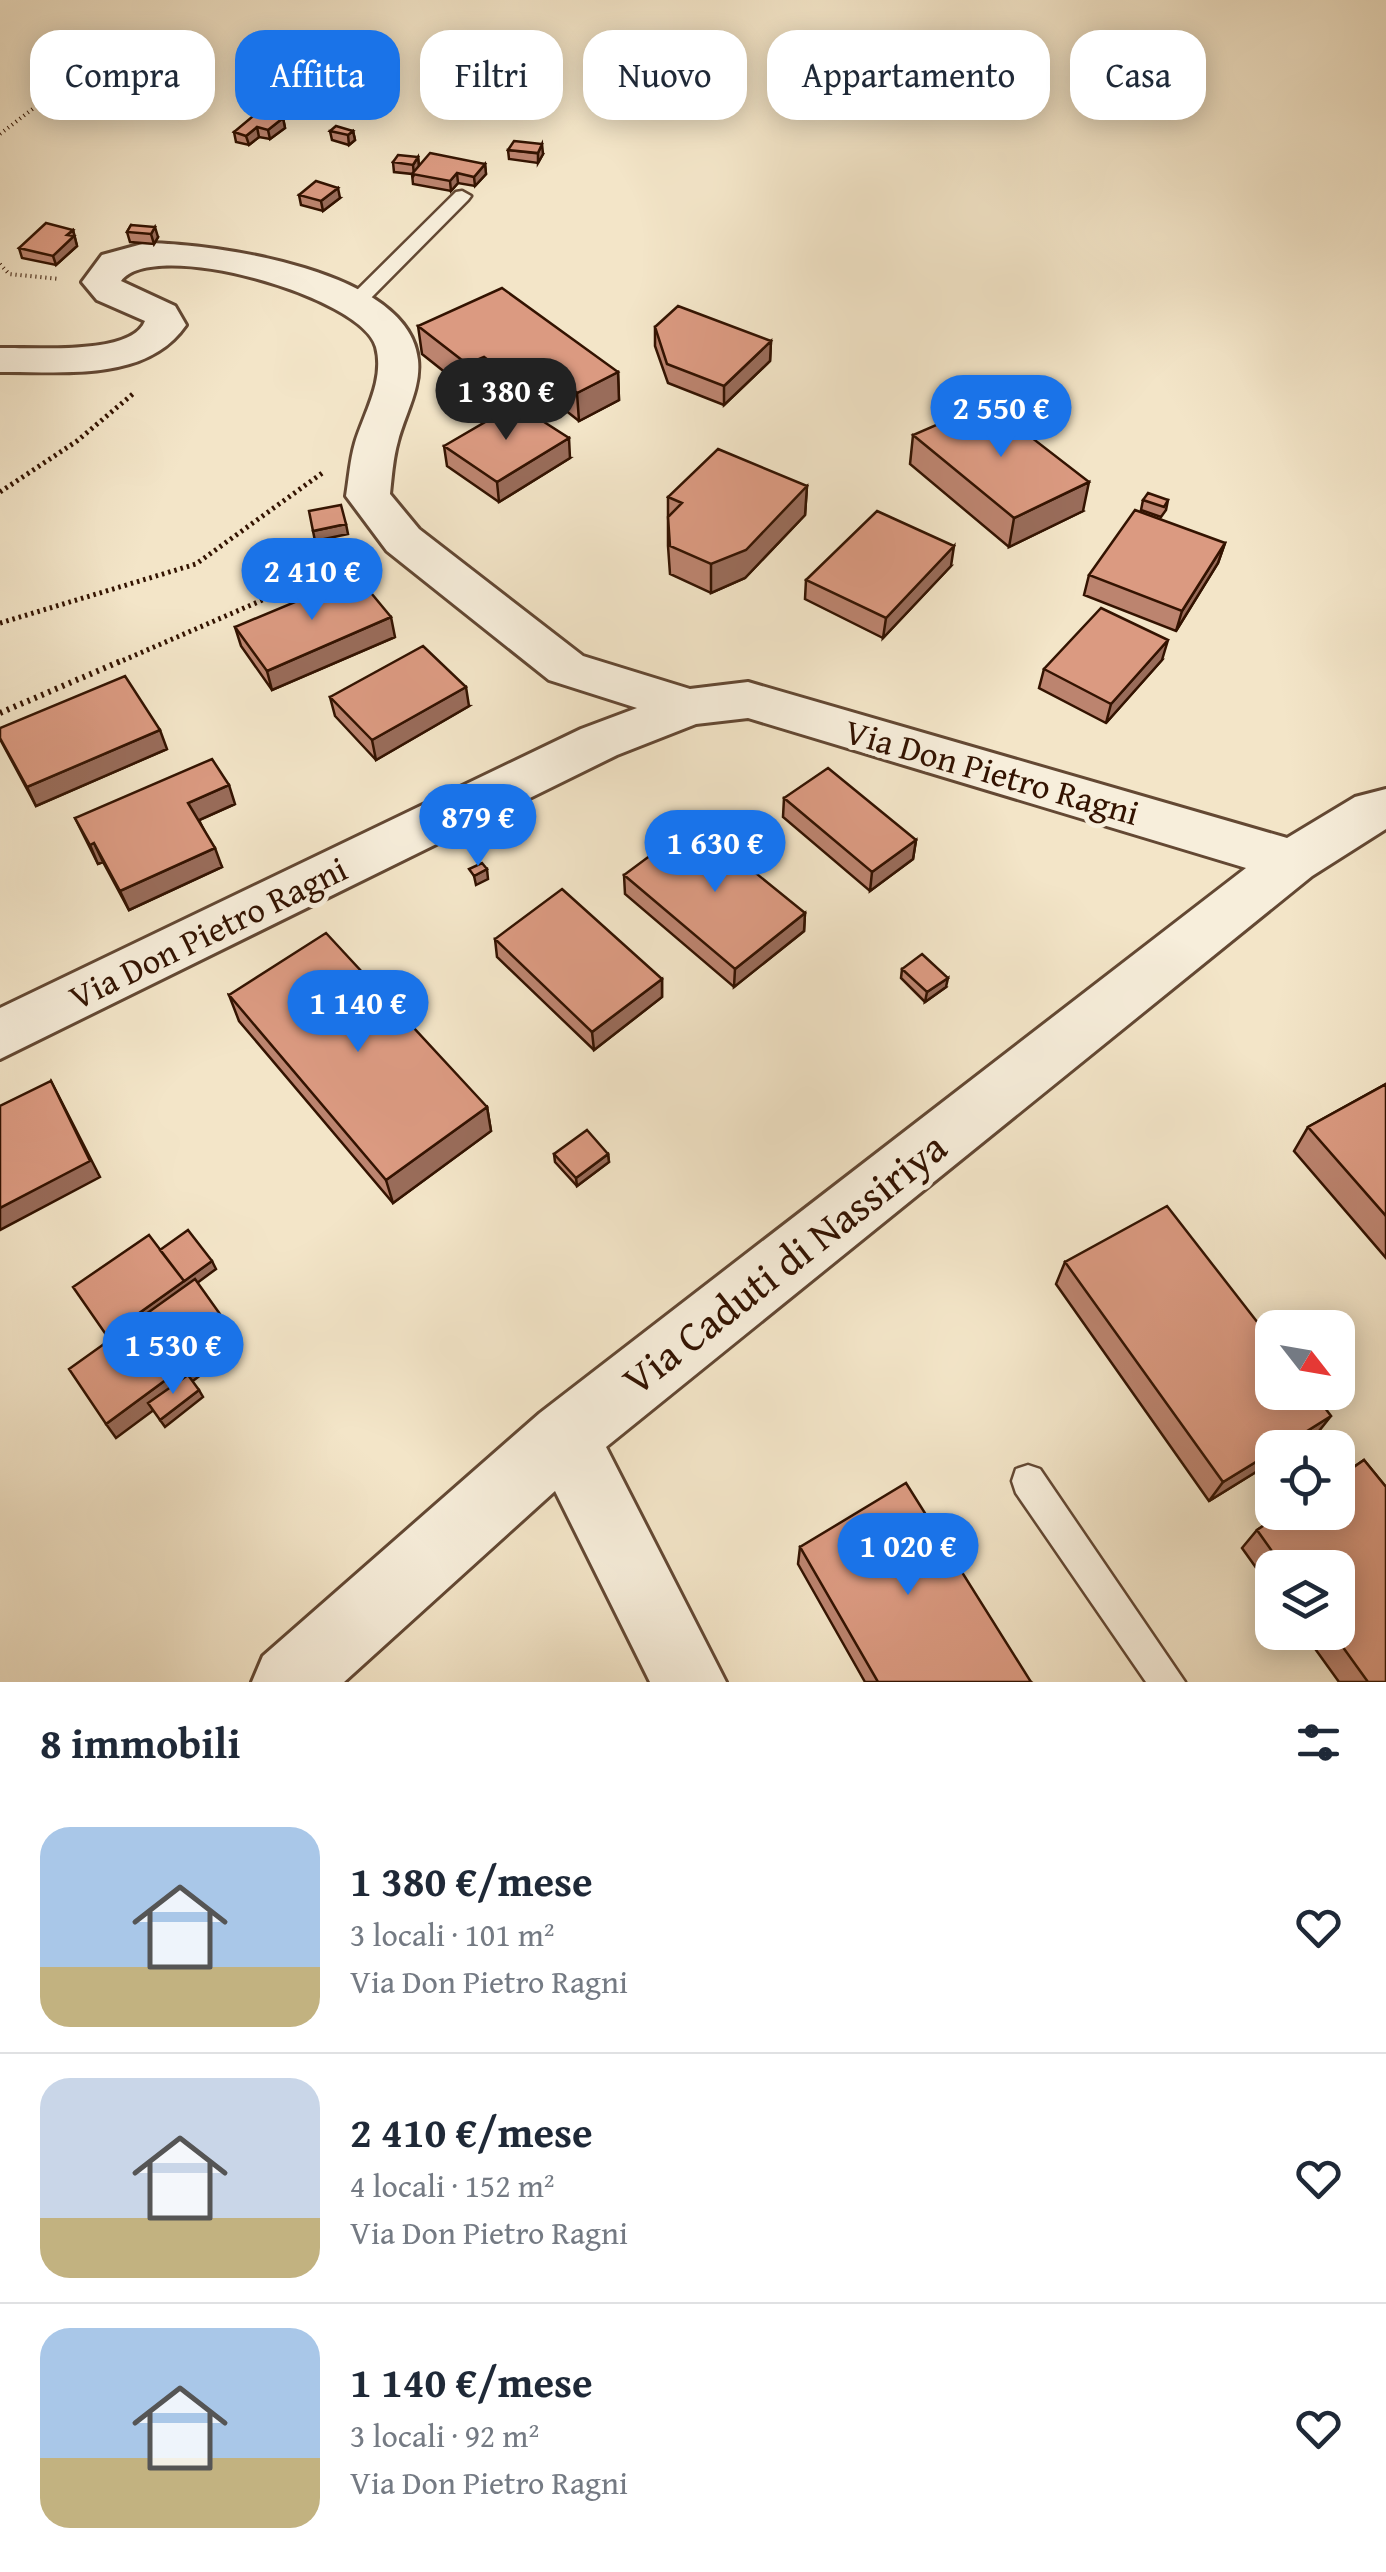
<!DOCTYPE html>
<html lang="it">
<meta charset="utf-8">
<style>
:root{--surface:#fff;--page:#f2f2f3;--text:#1f2937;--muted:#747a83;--line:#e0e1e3;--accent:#1a73e8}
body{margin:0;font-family:"Gentium Book Plus",serif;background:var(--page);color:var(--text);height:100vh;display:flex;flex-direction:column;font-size:38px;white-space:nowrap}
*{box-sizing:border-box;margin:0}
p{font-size:32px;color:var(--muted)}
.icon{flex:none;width:55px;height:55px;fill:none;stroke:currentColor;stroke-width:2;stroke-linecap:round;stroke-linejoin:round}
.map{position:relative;height:1682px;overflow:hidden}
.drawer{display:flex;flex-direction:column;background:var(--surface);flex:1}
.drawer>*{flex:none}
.guide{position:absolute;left:30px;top:30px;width:1328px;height:90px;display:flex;gap:20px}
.needle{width:65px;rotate:121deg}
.buttons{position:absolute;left:1255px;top:1310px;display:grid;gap:20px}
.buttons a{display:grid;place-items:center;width:100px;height:100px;border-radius:20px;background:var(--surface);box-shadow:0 5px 25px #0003;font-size:50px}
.price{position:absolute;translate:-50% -85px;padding:0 22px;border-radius:35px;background:var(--accent);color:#fff;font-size:32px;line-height:65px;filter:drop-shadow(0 2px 5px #0008)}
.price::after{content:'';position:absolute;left:50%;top:60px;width:30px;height:22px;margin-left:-15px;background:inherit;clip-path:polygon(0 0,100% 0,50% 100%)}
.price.current{background:#222;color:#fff}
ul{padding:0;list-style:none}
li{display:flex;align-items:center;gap:30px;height:250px;padding:0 40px}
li+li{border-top:2px solid var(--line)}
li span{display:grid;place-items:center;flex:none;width:280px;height:200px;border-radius:30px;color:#555}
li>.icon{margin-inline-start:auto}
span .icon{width:120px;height:120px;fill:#fffc;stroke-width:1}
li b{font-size:42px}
h2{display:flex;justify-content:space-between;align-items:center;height:120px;padding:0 40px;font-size:42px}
.chip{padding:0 35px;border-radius:30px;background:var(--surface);box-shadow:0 5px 25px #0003;font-size:35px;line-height:90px}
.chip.current{background:var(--accent);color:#fff}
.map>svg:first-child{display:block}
</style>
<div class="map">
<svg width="1386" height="1682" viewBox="0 0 1386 1682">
<rect width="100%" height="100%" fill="#f3e5c8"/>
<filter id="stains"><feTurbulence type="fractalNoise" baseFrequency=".002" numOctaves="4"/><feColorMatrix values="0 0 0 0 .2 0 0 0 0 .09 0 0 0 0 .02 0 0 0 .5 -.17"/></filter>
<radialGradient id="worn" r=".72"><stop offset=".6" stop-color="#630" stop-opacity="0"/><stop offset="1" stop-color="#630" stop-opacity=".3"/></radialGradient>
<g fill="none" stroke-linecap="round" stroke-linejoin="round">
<!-- lane casing -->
<g stroke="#634833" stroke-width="5">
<path id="lane" d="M462 191 471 196 468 200 363 306H349V298L456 192Z
M1028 1465 1040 1469 1185 1682H1146L1016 1493 1012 1481 1016 1469Z"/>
</g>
<!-- street casing -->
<g stroke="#634833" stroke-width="6">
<path id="street" d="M146 243C215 244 410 270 418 360 421 388 405 414 398 441 393 458 392 476 390 494L419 529 583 656 690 689 748 682 1287 838 1355 797 1386 789V829L1312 876 606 1447 726 1682H650L555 1491 344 1682H252L263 1656 540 1413 1246 868 748 718 696 724 617 755 0 1059V1008L581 729 637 708 549 680 387 551 346 496C349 478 350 460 355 443 364 413 385 380 376 347 362 296 153 237 121 281L175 306 186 325C146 383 62 371 0 372V348C33 347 132 356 145 321L97 300 82 282 102 255Z"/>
</g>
<!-- path-far2 -->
<path stroke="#331301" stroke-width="4" stroke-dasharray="1 4" stroke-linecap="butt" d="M0 134 69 81
M0 264 9 274 60 279"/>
<!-- path-far1 -->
<path stroke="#331301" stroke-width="5" stroke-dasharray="2.5 4" stroke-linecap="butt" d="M0 492 77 441 134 393
M0 623 196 564 325 471
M117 663 362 557"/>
<!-- path -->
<path stroke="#331301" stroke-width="6" stroke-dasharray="2.5 5" stroke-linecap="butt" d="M0 713 123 660"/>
<!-- lane -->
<use href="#lane" fill="#f7eedb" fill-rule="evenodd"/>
<!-- street -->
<use href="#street" fill="#f7eedb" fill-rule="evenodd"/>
</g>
<!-- wall -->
<path fill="#bc846f" stroke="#331301" stroke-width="2.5" d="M283 118 285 128 270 139 259 137 249 145 236 142 234 132Z
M330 131H353L355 140 349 145 332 140Z
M508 150 543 154 538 163 509 159Z
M418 157 419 166 485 164 486 174 475 186 458 183 451 191 413 184 412 174 394 172 393 162Z
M299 195 340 198 323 211 301 205Z
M131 225 158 237 154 244 130 242 127 232Z
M73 230 77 246 56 265 22 258 19 248Z
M418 326 618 372 619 400 579 421 555 402 543 409 525 396 511 404 487 385 471 393 422 354Z
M655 327 771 341 770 361 724 405 668 383 655 346Z
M913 435 1083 511 1009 547 910 464Z
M444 446 570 458 499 502 447 466Z
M807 486 805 515 745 578 711 593 670 574 668 546V497Z
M1143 500H1168L1166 510 1161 517 1141 510Z
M1225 543 1218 563 1176 631 1084 595 1089 575Z
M951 566 883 638 805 599 806 580Z
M235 627 395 637 272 690 241 646Z
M1162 660 1106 723 1039 688 1044 669Z
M330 697 469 706 376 760 335 716Z
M0 739 167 749 36 806Z
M784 798 916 840 913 859 870 891 783 817Z
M235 804 199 820 222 867 129 910 103 862 98 864 75 818Z
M624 875 805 913 804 931 734 987 625 894Z
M495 939 662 979V997L594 1050 497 957Z
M902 969 946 987 925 1002 901 978Z
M229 995 487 1107 491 1131 393 1203 239 1021Z
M1386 1084V1258L1294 1151 1308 1127Z
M554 1154H608L609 1162 577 1186 555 1162Z
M1065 1262 1315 1436 1272 1448V1462L1209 1501 1056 1284Z
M1364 1460 1386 1487V1682H1339L1303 1632H1338V1568H1272V1590L1242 1548 1257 1530 1284 1512H1338V1478Z
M800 1547 1031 1682H865L798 1564Z"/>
<!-- shaded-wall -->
<path fill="#996c5a" stroke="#331301" stroke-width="2.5" d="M283 118 285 128 270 139 268 130Z
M257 127 259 137 249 145 246 136Z
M353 131 355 140 349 145 348 135Z
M542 144 543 154 538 163V153Z
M418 157 419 167 414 175 413 165Z
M485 164 486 174 475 186 474 177Z
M457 173 458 183 451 191 450 181Z
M338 188 340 198 323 211 321 201Z
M155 227 158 237 154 244 151 234Z
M73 230 77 246 56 265 53 256 67 235Z
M771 341 770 361 724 405V386Z
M484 357 487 385 471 393 467 364Z
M523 368 525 396 511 404 508 375Z
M618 372 619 400 579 421 577 393Z
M553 374 555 402 543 409 540 381Z
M569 438 570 458 499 502 497 482Z
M1089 482 1083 511 1009 547 1014 518Z
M807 486 805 515 745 578 711 593V564Z
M346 524 348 534 315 541 313 531Z
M1225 543 1218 563 1176 631 1182 611Z
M954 546 951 566 883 638 886 618Z
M391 617 395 637 272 690 267 671Z
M1168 640 1162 660 1106 723 1111 704Z
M466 687 469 706 376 760 372 740Z
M160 730 167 749 36 806 27 787Z
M229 785 235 804 195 822 188 803Z
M916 840 913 859 870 891 872 872Z
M94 843 103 862 98 864 90 845Z
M215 848 222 867 129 910 120 891Z
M487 869 488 879 476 885 474 876Z
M805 913 804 931 734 987 735 969Z
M948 978 946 987 925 1002 927 992Z
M662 979V997L594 1050 592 1032Z
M51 1081 100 1177 0 1230V1208Z
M487 1107 491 1131 393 1203 386 1180Z
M608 1154 609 1162 577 1186 576 1178Z
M212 1261 216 1269 189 1289 117 1351 107 1336Z
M232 1331 240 1346 116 1438 106 1424Z
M199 1390 203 1397 165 1427 160 1420Z
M1331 1416 1315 1436 1296 1448H1280Z
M1272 1452V1462L1209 1501 1223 1482Z"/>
<!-- building -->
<path fill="#db9a81" stroke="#331301" stroke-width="2.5" d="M258 112 283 118 268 130 257 127 246 136 234 132Z
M336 126 353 131 348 135 330 131Z
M514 141 542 144 538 153 508 150Z
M430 153 485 164 474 177 457 173 450 181 412 174Z
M398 155 418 157 413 165 393 162Z
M316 181 338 188 321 201 299 195Z
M46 223 73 230 67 235 74 236 53 256 19 248Z
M131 225 155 227 151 234 127 232Z
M502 288 618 372 577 393 553 374 540 381 523 368 508 375 484 357 467 364 418 326Z
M678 306 771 341 724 386 667 364 655 327Z
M987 403 1089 482 1014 518 913 435Z
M516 404 569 438 497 482 444 446Z
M718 449 807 486 746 550 711 564 670 546 668 517 682 503 668 497Z
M1148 493 1168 500 1164 507 1143 500Z
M341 505 346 524 313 531 309 511Z
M1135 510 1225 543 1182 611 1089 575Z
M877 511 954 546 886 618 806 580Z
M357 576 391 617 267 671 235 627Z
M1101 608 1168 640 1111 704 1044 669Z
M423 646 466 687 372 740 330 697Z
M125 676 160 730 27 787 0 738V728Z
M212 759 229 785 188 803 215 848 120 891 94 843 90 845 75 818Z
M828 768 916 840 872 872 784 798Z
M694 823 805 913 735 969 624 875Z
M482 863 487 869 474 876 469 869Z
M562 889 662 979 592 1032 495 939Z
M326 933 487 1107 386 1180 229 995Z
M922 954 948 978 927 992 902 969Z
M51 1081 90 1161 0 1208V1106Z
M1386 1084V1216L1308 1127Z
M587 1130 608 1154 576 1178 554 1154Z
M1167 1206 1272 1341V1392H1313L1331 1416 1280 1448H1272V1452L1223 1482 1065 1262Z
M188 1230 212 1261 183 1282 184 1281 160 1250Z
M149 1235 184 1281 107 1336 73 1287Z
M195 1279 232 1331 106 1424 69 1369Z
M188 1375 199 1390 160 1420 148 1403Z
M1364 1460 1386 1487V1682H1368L1332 1632H1338V1568H1284L1257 1530 1284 1512H1338V1478Z
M906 1483 1031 1682H878L800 1547Z"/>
<g text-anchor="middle" stroke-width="10" stroke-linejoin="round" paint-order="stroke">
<!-- street labels -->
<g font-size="35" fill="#331301" stroke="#f7eedb">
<text transform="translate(992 772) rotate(16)" y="12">Via Don Pietro Ragni</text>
<text transform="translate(208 933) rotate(-26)" y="12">Via Don Pietro Ragni</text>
</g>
<!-- near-street labels -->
<g font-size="42" fill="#331301" stroke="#f7eedb">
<text transform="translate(784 1263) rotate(-38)" y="15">Via Caduti di Nassiriya</text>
</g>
</g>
<rect width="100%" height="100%" filter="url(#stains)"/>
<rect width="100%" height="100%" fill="url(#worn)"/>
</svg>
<div class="buttons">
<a><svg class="needle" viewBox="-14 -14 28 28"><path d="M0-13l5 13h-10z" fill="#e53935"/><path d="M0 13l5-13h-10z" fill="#747a83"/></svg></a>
<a><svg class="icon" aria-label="locate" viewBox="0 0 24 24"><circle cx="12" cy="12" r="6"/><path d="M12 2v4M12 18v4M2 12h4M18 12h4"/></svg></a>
<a><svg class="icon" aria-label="layers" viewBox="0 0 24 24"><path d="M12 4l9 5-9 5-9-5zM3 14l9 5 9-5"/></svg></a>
</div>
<b class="price current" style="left:506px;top:443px">1 380 €</b>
<b class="price" style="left:1001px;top:460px">2 550 €</b>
<b class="price" style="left:312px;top:623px">2 410 €</b>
<b class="price" style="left:478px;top:869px">879 €</b>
<b class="price" style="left:715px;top:895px">1 630 €</b>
<b class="price" style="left:358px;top:1055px">1 140 €</b>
<b class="price" style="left:173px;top:1397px">1 530 €</b>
<b class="price" style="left:908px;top:1598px">1 020 €</b>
<div class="guide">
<a class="chip">Compra</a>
<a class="chip current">Affitta</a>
<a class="chip">Filtri</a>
<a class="chip">Nuovo</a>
<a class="chip">Appartamento</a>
<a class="chip">Casa</a>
</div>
</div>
<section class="drawer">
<h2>8 immobili<svg class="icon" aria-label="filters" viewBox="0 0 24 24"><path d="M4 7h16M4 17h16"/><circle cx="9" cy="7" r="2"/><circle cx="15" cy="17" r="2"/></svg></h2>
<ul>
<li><span style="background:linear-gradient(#a9c7e8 70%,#c2b280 0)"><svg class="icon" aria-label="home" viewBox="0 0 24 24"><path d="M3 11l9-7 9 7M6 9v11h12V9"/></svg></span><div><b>1 380 €/mese</b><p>3 locali · 101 m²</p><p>Via Don Pietro Ragni</p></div><svg class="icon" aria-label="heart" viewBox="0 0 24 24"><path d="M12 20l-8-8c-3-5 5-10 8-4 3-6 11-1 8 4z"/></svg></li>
<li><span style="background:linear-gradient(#c9d6e8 70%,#c2b280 0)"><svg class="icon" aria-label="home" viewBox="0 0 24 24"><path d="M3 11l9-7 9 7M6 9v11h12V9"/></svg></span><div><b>2 410 €/mese</b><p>4 locali · 152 m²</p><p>Via Don Pietro Ragni</p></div><svg class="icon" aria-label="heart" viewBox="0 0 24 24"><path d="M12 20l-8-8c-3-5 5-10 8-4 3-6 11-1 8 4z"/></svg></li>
<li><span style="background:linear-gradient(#a9c7e8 65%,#c2b280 0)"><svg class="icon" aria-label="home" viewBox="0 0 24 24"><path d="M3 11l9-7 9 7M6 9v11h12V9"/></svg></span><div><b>1 140 €/mese</b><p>3 locali · 92 m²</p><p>Via Don Pietro Ragni</p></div><svg class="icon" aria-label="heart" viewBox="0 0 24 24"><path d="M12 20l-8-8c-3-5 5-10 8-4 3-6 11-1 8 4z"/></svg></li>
</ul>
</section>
